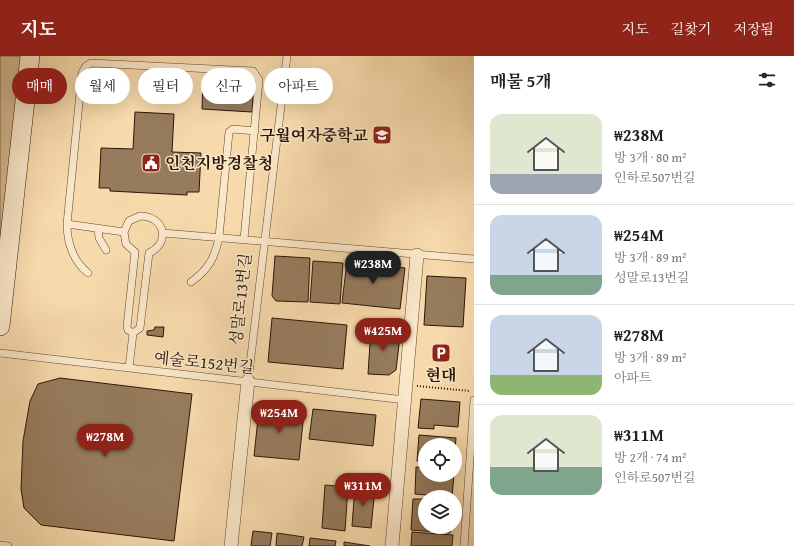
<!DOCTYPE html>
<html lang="ko">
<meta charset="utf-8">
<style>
:root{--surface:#fff;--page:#f6f6f6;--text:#222;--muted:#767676;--line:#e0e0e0;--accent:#8f2418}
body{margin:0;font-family:"Gentium Book Plus","Noto Serif KR",serif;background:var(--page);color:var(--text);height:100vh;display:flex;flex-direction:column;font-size:15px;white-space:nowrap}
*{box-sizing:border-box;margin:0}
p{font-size:13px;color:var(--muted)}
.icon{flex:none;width:22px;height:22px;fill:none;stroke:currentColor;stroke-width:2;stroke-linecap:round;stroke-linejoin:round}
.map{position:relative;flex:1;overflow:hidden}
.panel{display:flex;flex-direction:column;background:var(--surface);width:320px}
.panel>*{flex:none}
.banner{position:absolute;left:12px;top:12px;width:380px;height:36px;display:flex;gap:8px}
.tools{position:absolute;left:418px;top:382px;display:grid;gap:8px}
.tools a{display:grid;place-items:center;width:44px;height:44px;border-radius:50%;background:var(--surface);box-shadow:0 4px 16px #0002;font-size:20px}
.price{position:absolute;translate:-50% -34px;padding:0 9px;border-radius:14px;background:var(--accent);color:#fff;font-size:13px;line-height:26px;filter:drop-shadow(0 1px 2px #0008)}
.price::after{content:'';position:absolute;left:50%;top:24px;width:12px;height:9px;margin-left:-6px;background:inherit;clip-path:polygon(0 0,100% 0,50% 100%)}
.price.active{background:#222;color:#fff}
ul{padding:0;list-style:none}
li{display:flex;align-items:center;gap:12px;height:100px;padding:0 16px}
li+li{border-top:1px solid var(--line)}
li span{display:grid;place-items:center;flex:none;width:112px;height:80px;border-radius:12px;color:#555}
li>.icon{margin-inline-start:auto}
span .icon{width:48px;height:48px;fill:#fffc;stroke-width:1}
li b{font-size:17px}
h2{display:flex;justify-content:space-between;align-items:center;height:48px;padding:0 16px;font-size:17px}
.pill{padding:0 14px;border-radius:18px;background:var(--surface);box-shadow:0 4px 16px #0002;font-size:14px;line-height:36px}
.pill.active{background:var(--accent);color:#fff}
header{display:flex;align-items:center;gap:24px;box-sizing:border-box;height:56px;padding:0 20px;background:var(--accent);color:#fff}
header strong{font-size:19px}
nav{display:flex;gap:22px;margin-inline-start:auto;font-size:14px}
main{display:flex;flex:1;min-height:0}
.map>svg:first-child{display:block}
</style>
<header>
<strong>지도</strong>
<nav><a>지도</a><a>길찾기</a><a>저장됨</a></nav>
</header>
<main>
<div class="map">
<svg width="474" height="490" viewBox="0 0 474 490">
<rect width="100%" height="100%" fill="#f7daac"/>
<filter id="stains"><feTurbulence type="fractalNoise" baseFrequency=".005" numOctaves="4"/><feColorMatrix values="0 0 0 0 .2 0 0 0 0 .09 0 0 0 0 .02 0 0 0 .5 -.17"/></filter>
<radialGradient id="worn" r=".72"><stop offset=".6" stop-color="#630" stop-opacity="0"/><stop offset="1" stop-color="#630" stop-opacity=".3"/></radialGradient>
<!-- green -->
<path fill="#d4b990" stroke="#80684c" d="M0 0H30L0 269Z"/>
<!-- building -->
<path fill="#967c5d" stroke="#2c1607" d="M203 23 254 26 252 56 202 53Z
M135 56 174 58 172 96 201 97 199 136H187V139L110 135V132H99L101 92 133 93Z
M275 200 310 202 308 246 276 245 272 240Z
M313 205 343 207 340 248 310 246Z
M347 205 405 212 400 253 342 247Z
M427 220 466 222 463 271 424 269Z
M272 262 347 269 343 313 268 306Z
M155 271H164L163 281 147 279V275L154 274Z
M371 272 395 274 400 280 396 314 389 319 368 318Z
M60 322 192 338 174 485 41 469 24 452 21 433 23 385 30 345 38 328Z
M421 343 460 346 458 371 434 369V373L418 372Z
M259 353 304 357 299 404 254 400Z
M313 353 376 359 373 390 309 383Z
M419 379 456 382 455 394V389H425V406L417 405Z
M416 411 425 412V419H454L452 441 415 438Z
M325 429 348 431 345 475 322 472Z
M355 430 375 432 371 472 352 470Z
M413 443H425V471H451L450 477 411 474Z
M253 475 272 477 270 490H251Z
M412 476 453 479 452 490H411Z
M277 477 304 481 302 490H276Z
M310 482 336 485 335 490H309Z
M344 486 370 490H344Z"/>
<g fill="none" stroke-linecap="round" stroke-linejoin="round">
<!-- lane casing -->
<g stroke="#5f4730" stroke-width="8">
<path id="lane" d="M140 160C165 160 171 187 149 197L140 272 133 277 128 274 127 271 135 196 126 188 124 176 129 165Z
M67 168 124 176
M98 172 99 182 106 194
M163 177 474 203
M88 217C73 205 67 186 67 168L82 17 86 10 91 7 253 15 259 24 244 183
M191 226C208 214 215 202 219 181L229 76 233 73 255 75
M0 297 405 344
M129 312 133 277
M248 325 287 0
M0 489 8 490
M464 490 474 344"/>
</g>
<!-- street casing -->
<g stroke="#5f4730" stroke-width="14">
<path id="street" d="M231 490 248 325
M392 490 417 199"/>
</g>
<!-- secondary casing -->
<g stroke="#2c1607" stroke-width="20">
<path id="secondary" d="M0 270 30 0"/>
</g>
<!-- path -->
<path stroke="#2c1607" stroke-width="2" stroke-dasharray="1 2" stroke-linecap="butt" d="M417 330 470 335"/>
<!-- lane -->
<use href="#lane" stroke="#fae7c9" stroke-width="7"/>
<!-- street -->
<use href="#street" stroke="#fae7c9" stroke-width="13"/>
<!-- secondary -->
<use href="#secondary" stroke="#fae7c9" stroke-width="19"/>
</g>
<!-- icons -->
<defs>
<g id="school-square" transform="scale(1)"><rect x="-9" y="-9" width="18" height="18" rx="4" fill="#8f2418" stroke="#fae7c9"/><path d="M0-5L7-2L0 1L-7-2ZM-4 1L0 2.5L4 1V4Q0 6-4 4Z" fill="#fff"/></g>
<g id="civic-square" transform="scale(1)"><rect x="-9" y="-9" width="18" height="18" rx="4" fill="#8f2418" stroke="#fae7c9"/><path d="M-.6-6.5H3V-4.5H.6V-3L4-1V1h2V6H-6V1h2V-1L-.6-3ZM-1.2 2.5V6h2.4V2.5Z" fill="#fff"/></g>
<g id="parking-square" transform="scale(1)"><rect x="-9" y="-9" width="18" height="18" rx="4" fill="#8f2418" stroke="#fae7c9"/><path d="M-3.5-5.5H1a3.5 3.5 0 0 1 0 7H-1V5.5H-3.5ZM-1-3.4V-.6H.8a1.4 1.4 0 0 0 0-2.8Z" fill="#fff"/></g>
</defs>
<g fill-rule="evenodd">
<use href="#school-square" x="382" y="79"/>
<use href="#civic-square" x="151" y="107"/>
<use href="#parking-square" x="441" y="297"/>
</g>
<g text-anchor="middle" stroke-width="3" stroke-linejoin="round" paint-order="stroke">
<!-- poi labels -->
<g font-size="16" font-weight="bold" fill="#2c1607" stroke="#fae7c9" text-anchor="end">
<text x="368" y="85">구월여자중학교</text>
<text x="165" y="113" text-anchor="start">인천지방경찰청</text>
<text x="441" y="325" text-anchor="middle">현대</text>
</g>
<!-- street labels -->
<g font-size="16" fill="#2c1607" stroke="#fae7c9">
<text transform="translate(240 243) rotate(-84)" y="6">성말로13번길</text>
<text transform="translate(204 306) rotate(6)" y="6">예술로152번길</text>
</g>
</g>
<rect width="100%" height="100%" filter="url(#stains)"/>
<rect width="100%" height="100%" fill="url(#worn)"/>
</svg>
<div class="tools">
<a><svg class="icon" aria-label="locate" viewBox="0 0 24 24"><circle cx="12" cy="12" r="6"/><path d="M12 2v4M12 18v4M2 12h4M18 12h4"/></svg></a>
<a><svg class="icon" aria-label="layers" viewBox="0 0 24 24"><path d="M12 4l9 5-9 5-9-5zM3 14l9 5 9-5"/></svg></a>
</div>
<b class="price active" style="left:373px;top:229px">₩238M</b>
<b class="price" style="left:383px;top:296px">₩425M</b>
<b class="price" style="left:279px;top:378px">₩254M</b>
<b class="price" style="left:105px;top:402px">₩278M</b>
<b class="price" style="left:363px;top:451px">₩311M</b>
<div class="banner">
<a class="pill active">매매</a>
<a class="pill">월세</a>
<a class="pill">필터</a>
<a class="pill">신규</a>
<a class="pill">아파트</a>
</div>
</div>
<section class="panel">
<h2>매물 5개<svg class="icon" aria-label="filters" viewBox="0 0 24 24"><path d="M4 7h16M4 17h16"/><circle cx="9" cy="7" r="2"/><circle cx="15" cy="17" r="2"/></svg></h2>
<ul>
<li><span style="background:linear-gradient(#dfe7d0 75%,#9aa5b1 0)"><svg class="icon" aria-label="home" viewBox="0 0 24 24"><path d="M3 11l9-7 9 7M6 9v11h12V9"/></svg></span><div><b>₩238M</b><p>방 3개 · 80 m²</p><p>인하로507번길</p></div></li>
<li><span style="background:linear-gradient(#c9d6e8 75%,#7fa58c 0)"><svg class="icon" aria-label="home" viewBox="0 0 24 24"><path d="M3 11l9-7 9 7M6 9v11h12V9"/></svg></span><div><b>₩254M</b><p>방 3개 · 89 m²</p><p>성말로13번길</p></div></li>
<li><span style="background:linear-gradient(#c9d6e8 75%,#8fb573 0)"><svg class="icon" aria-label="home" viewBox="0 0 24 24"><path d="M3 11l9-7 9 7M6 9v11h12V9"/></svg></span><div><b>₩278M</b><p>방 3개 · 89 m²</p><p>아파트</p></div></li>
<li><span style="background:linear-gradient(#dfe7d0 65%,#7fa58c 0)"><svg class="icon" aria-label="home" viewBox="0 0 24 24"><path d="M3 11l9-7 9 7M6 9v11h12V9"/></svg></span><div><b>₩311M</b><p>방 2개 · 74 m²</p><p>인하로507번길</p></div></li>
</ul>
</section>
</main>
